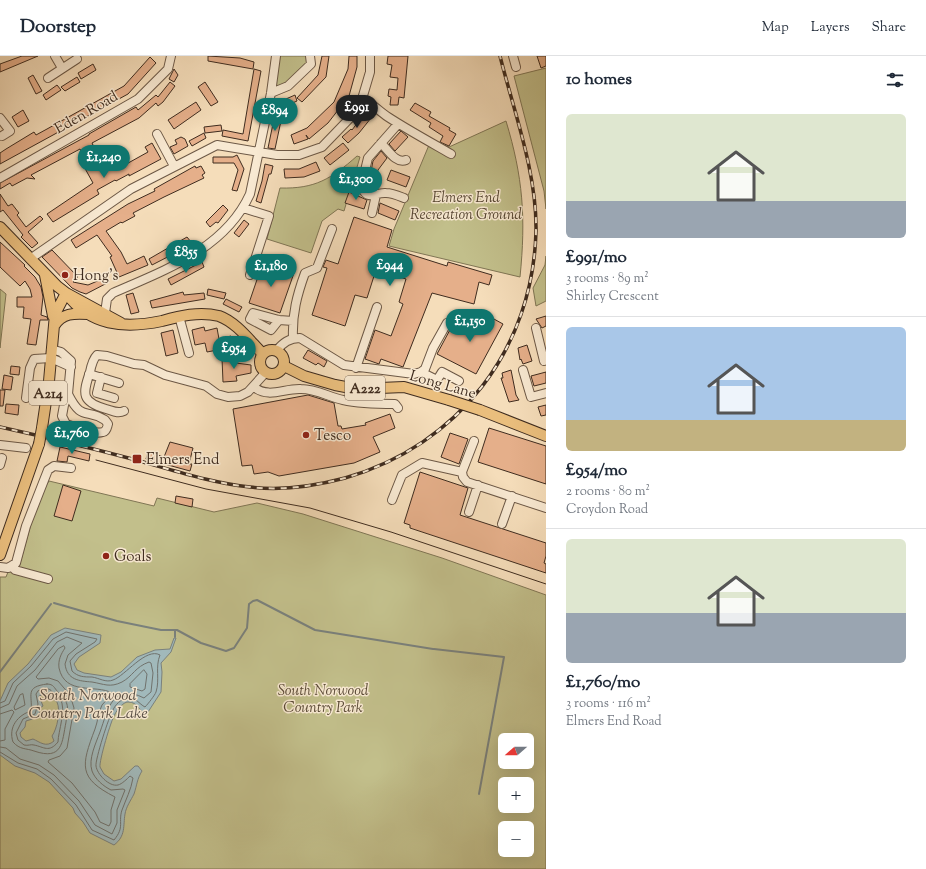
<!DOCTYPE html>
<meta charset="utf-8">
<style>
:root{--surface:#fff;--page:#f6f6f7;--text:#1f2937;--muted:#747a83;--line:#e0e1e3;--accent:#0f766e}
body{margin:0;font-family:"Sorts Mill Goudy",serif;background:var(--page);color:var(--text);height:100vh;display:flex;flex-direction:column;font-size:15px;white-space:nowrap}
*{box-sizing:border-box;margin:0}
p{font-size:13px;color:var(--muted)}
.icon{flex:none;width:22px;height:22px;fill:none;stroke:currentColor;stroke-width:2;stroke-linecap:round;stroke-linejoin:round}
.map{position:relative;flex:1;overflow:hidden}
.sheet{display:flex;flex-direction:column;background:var(--surface);width:380px}
.sheet>*{flex:none}
.needle{width:26px;rotate:250deg}
.tools{position:absolute;left:498px;top:677px;display:grid;gap:8px}
.tools a{display:grid;place-items:center;width:36px;height:36px;border-radius:6px;background:var(--surface);box-shadow:0 4px 16px #0002;font-size:20px}
.price{position:absolute;translate:-50% -34px;padding:0 9px;border-radius:14px;background:var(--accent);color:#fff;font-size:13px;line-height:26px;filter:drop-shadow(0 1px 2px #0008)}
.price::after{content:'';position:absolute;left:50%;top:24px;width:12px;height:9px;margin-left:-6px;background:inherit;clip-path:polygon(0 0,100% 0,50% 100%)}
.price.on{background:#222;color:#fff}
ul{padding:0;list-style:none}
li{display:grid;align-content:center;gap:8px;height:212px;padding:0 20px}
li+li{border-top:1px solid var(--line)}
li span{display:grid;place-items:center;height:124px;border-radius:6px;color:#555}
li>.icon{margin-inline-start:auto}
span .icon{width:72px;height:72px;fill:#fffc;stroke-width:1}
li b{font-size:17px}
h2{display:flex;justify-content:space-between;align-items:center;height:48px;padding:0 20px;font-size:17px}
header{display:flex;align-items:center;gap:24px;box-sizing:border-box;height:56px;padding:0 20px;background:var(--surface);border-bottom:1px solid var(--line)}
header strong{font-size:19px}
nav{display:flex;gap:22px;margin-inline-start:auto;font-size:14px}
main{display:flex;flex:1;min-height:0}
.map>svg:first-child{display:block}
</style>
<header>
<strong>Doorstep</strong>
<nav><a>Map</a><a>Layers</a><a>Share</a></nav>
</header>
<main>
<div class="map">
<svg width="546" height="813" viewBox="0 0 546 813">
<rect width="100%" height="100%" fill="#f5ddba"/>
<filter id="stains"><feTurbulence type="fractalNoise" baseFrequency=".005" numOctaves="4"/><feColorMatrix values="0 0 0 0 .2 0 0 0 0 .09 0 0 0 0 .02 0 0 0 .5 -.17"/></filter>
<radialGradient id="worn" r=".72"><stop offset=".6" stop-color="#630" stop-opacity="0"/><stop offset="1" stop-color="#630" stop-opacity=".3"/></radialGradient>
<!-- green -->
<path fill="#c2bf8b" stroke="#807655" fill-rule="evenodd" d="M276 0H310L311 8 288 30 271 37Z
M546 12V153L544 135 514 20Z
M506 65C523 121 526 162 520 221L389 190 394 173 429 89 434 85 449 91Z
M357 100 360 101 344 155 338 153 322 165 311 197 267 183 280 132C315 133 331 123 357 100Z
M546 200V245L536 250 533 232 545 209Z
M0 233 6 238 0 292Z
M49 425 154 450 157 442 214 456 257 447 303 458 442 502 546 539V813H0V521H6L8 516 14 515 19 511 31 468 45 431ZM505 684H527V706H505ZM505 728H527V750H505ZM505 772H527V794H505Z"/>
<!-- water -->
<path fill="#a1b9bb" stroke="#7a817d" fill-rule="evenodd" d="M65 572 101 579 100 587 79 601 74 608 77 614 84 617 111 621 121 616 137 601 155 594 170 593 174 582H176L171 596 161 607 162 616 161 636 148 656 145 658C139 655 138 646 128 646 123 646 117 654 115 658 111 664 99 705 100 711L104 718 114 725 121 723 135 710H138L142 715C137 723 137 729 134 738 131 744 126 751 125 758 123 770 126 780 114 789L90 777 83 766 75 757 73 752 49 726 35 717 15 710 0 699V645L8 627 28 608 51 579ZM48 637 50 641 57 646C61 655 57 673 52 680L54 685C46 692 40 686 33 683L26 685 21 681 20 677 25 671 26 665 39 661 40 652 43 650 39 640Z"/>
<g fill="none" stroke-linecap="round" stroke-linejoin="round">
<!-- shore -->
<path stroke="#70726d" stroke-width="1" d="M64 590 65 592C61 598 58 604 59 612 65 640 96 628 112 637 110 642 105 645 102 649 98 657 98 665 95 673 81 710 78 722 115 741L111 754V766L109 770 100 766 95 756 72 727 48 706 49 704 60 700 67 692 74 652 70 639 58 625 49 622 38 623 36 621 58 593Z
M144 614 147 618 145 633 142 635 130 631V628Z
M47 628C54 628 54 632 58 636 70 648 68 650 66 666 62 686 63 705 34 695 26 692 20 694 13 686 8 671 18 659 31 655 33 639 24 631 47 628Z
M45 633C52 632 51 636 55 639 56 641 58 641 60 643 67 652 58 676 58 686 49 697 44 691 34 689 31 688 28 690 24 689L18 684 16 677 23 663 35 658 38 648 36 638 38 635Z
M23 638 25 649 15 654 14 651 20 639Z
M0 647 5 645 13 627 31 610 53 583 66 576 97 583 95 586 76 598 70 605 72 615C78 621 84 621 92 621 99 622 106 627 113 624 125 620 146 591 160 599 155 611 160 624 156 636 155 639 148 648 145 651 139 648 136 641 127 642 121 643 115 649 113 654 109 660 95 704 96 710 97 718 109 731 118 729 122 728 127 723 130 720L133 722C131 734 126 743 122 754 118 766 125 771 114 784L92 774 76 749 51 723 37 713 18 707 0 696
M0 652 9 648 17 630 35 614 57 586 67 581 82 587 68 599 65 608C67 624 79 625 92 626 104 628 110 632 122 626 133 620 135 611 149 606L151 607 153 617 151 636 144 642C112 626 108 654 100 676 96 687 88 703 92 715 95 723 103 730 111 734L123 733 125 734 117 754V767L112 778 95 769 79 745 54 719 39 709 20 703 6 692 0 691
M0 658 12 654 14 656 5 673V684L0 685"/>
<!-- stream -->
<path stroke="#7a817d" stroke-width="2" d="M54 547 117 565 161 574H177L201 587 226 595 234 592 247 572 249 548 253 545 257 544 315 574 433 593
M175 574V581
M434 593 504 601 479 738
M0 616 51 548"/>
</g>
<!-- building -->
<path fill="#e5af8a" stroke="#3f2c1f" d="M22 0H38L0 16V8Z
M208 0 240 2 254 6 253 13 208 5Z
M322 0H329L326 21 302 46 297 42 318 19Z
M349 0H357V11L349 40 328 67 309 83 306 79 308 83 294 88 291 79 307 72 334 46 348 13Z
M388 0H408L404 42 399 41 398 49H390L391 41 388 40 389 33 397 34 398 22 390 21 392 9 387 8Z
M537 0H546V10L541 12Z
M150 1 156 7 128 38 0 108V97L6 93 34 76 36 79 47 73 124 30Z
M93 8 96 14 81 23 78 17Z
M174 13 178 19 174 26 169 23Z
M254 13 261 15 248 85 222 80 223 74 243 78Z
M33 19 42 35 36 38 28 22Z
M77 21 80 26 65 35 61 31Z
M170 26 175 30 163 46 158 50 156 47 139 62 92 87 93 89 81 95 80 93 31 119 35 123 27 122 12 130 10 127 0 133V127L89 79V78L136 51 138 54 156 39 158 41Z
M205 26 218 46 211 50 198 31Z
M57 29 61 34 46 44 43 39Z
M295 39 297 45 281 52 279 46Z
M196 46 201 54 174 73 168 64Z
M415 47 431 56 429 60 450 72 449 74 456 78 449 90 440 86 443 80 429 71 431 67 410 54Z
M23 54 29 65 18 71 12 61Z
M275 58 282 60 275 93 268 92Z
M364 58 371 62 359 77 348 87 342 81 351 73 352 74Z
M221 69 222 75 205 77 204 71Z
M401 75 408 81 395 95 389 88Z
M204 77 206 82 192 90 189 85Z
M181 81 185 83 188 90 174 98 170 91 177 88 175 84Z
M152 87 161 103 129 120V118L116 125 115 124 97 134 99 138 53 166 47 158 93 127 82 107 100 97 109 114 119 108 121 111 148 96 145 91Z
M343 87 349 94 330 109 324 102Z
M381 95 387 102 378 114 373 133 370 134 368 131 373 105Z
M237 99 244 113 237 135 232 134 238 114 234 107H213V101H233Z
M316 106 320 115 304 121 285 122 284 113H299Z
M265 108 273 110 271 118H269L261 147 256 145 262 125Z
M195 110 196 112 201 110 205 117 202 119 204 122 164 141 133 157 135 160 122 167 121 166 106 175 121 196 127 208 144 200 148 209 119 221 110 201 112 200 97 179 76 192 71 184 128 148 155 135 154 133Z
M391 114 410 121 406 131 387 124Z
M349 136 367 144 364 153 345 147Z
M0 138 8 150 12 148 19 157 17 159 26 171 40 160 43 163 28 176 38 187 32 192 21 181 23 179 3 154 0 156Z
M380 147 399 155 395 164 378 157Z
M223 149 228 154 218 167 216 166 210 171 206 166Z
M354 161 392 174 387 191 447 210 448 206 492 219 489 229 479 226 474 248 432 237 403 311 381 303 379 308 365 303 375 274 391 280 403 248 399 246 406 223 379 215 377 221 374 220 367 242 355 239 345 270 312 259 327 212 323 211 326 204 338 208Z
M244 164 249 168 239 181 234 177Z
M187 181 191 186 185 192 152 209 149 203Z
M0 186 25 209 24 210 35 221 41 231 43 241 41 259 47 261 48 264H40L36 289 27 288 31 263 23 262 24 251H17V241H32L30 233 25 225 20 230 0 211Z
M52 194 78 221 73 226 88 229 107 221 109 226 86 238 80 236 72 232 42 201Z
M202 206 204 211 171 229 168 223Z
M263 206 294 217 280 257 249 247Z
M208 233 226 237 224 243 207 239Z
M183 236 184 239 204 237 205 243 152 252 150 245Z
M133 237 139 256 131 258 126 239Z
M226 243 242 251 239 256 223 248Z
M483 257 503 268 476 318 437 298 452 270V264L472 275Z
M546 260V270L542 272 536 263Z
M204 271 205 275 217 272 219 283 231 280 233 291 207 296 205 287 195 289 192 274Z
M173 274 178 297 166 300 161 277Z
M527 289 532 305 523 308 521 303 520 304 518 292Z
M308 294 327 305 324 311 318 307 316 309 303 302Z
M222 302H235L236 307 251 309V317L236 320 237 325 223 326Z
M11 310 20 311 19 319 10 318Z
M511 314 516 339 519 344 509 346 501 322H503L502 317Z
M546 316V327L534 330 531 320Z
M4 319 13 321 11 334 2 333Z
M0 334H5L3 350H0Z
M308 339 334 347 338 370H341L342 373 366 369 365 367 390 358 395 372 373 381 380 396 354 407 279 420 268 416 254 418 252 409 242 410 233 353Z
M6 348 19 349 18 359 5 357Z
M546 349V359L541 360 538 351Z
M489 372 546 390V428L478 406Z
M450 377 468 383 459 408 441 401Z
M170 386 193 392 189 408H192L190 415 146 403 148 396 164 401Z
M60 391 90 398 89 405 68 400 67 406 57 405Z
M420 416 468 432 460 459 546 487V500L544 507 546 508V517L410 472V469L404 467Z
M63 429 81 435 72 465 54 460Z
M176 440 193 443 192 451 175 447Z"/>
<g fill="none" stroke-linecap="round" stroke-linejoin="round">
<!-- minor casing -->
<g stroke="#6c5846" stroke-width="10">
<path id="minor" d="M55 0 62 12
M513 0 516 11
M48 22 77 3
M271 37 288 30 311 8 310 0
M362 43C372 47 379 55 388 61 408 74 430 86 451 98
M0 62 10 75 2 80
M398 68 368 102 361 131C369 146 374 136 386 137 392 137 399 140 404 142
M157 78 174 110
M381 87C388 94 396 108 406 104
M0 122 138 43 168 13 171 0
M243 152 269 160 250 219
M372 157 376 139
M30 203 131 133 217 89 277 99H299L322 91 350 62 362 43 370 16V0
M105 257 107 243 113 237C165 214 225 193 250 138L271 37 276 0
M179 260 189 297
M279 264 271 274 250 263 253 257 279 264 293 265
M536 272 544 305
M293 282C292 258 297 239 305 217L317 212 332 173
M51 293 61 296 71 305 68 338 64 349 62 360 66 368C76 371 93 379 103 376 107 375 107 371 108 368L105 364C86 352 82 366 68 338
M277 294C283 287 289 282 300 282L344 309 414 318 421 316 425 313 433 292 447 267
M356 312 377 251
M523 314 531 341 546 337
M421 316 437 324 442 316 459 325
M89 318 119 327
M101 321 97 337 114 342
M254 331C269 343 284 332 301 333 316 333 329 341 343 344 360 348 378 348 395 348L398 352
M26 342 30 312 34 303 51 302 71 311
M124 355C118 358 113 355 106 353 82 346 82 339 90 316 91 311 93 303 97 299L107 300 134 308 144 309 165 319 206 330 217 338 228 341 240 340 248 336 266 316
M0 389 26 392
M0 409 2 402
M462 416 463 421 467 426 546 452
M462 416 474 385
M392 444 402 419 422 407 462 416
M469 456 478 429
M502 468 512 440
M0 511 8 512 16 507 26 470 48 414 54 410 71 412
M12 511 15 514 48 523"/>
</g>
<!-- major casing -->
<g stroke="#3f2c1f" stroke-width="12">
<path id="major" d="M0 171 57 230 66 237 121 267
M45 219 53 260
M66 237C90 270 124 273 162 265 180 260 199 255 219 260 236 266 250 285 262 297
M54 270C62 257 74 257 88 258
M260 306a12 12 0 1 1 24 0a12 12 0 1 1-24 0Z
M284 310 304 320 335 329 356 333 404 331 449 344
M480 354 546 380
M42 372 49 325 55 258 66 237
M0 499 39 388"/>
</g>
<!-- minor -->
<use href="#minor" stroke="#f8e9d2" stroke-width="8"/>
<!-- major -->
<use href="#major" stroke="#eabe7d" stroke-width="10"/>
<!-- tram -->
<path stroke="#3f2c1f" stroke-width="1" d="M96 404 206 433 310 452 391 476 546 528"/>
<!-- rail casing -->
<g stroke="#3f2c1f" stroke-width="3.5">
<path id="rail" d="M0 371C45 381 91 392 136 404 173 414 211 427 250 431 281 435 315 430 345 422 459 389 533 293 536 175 537 117 514 56 500 0"/>
</g>
<!-- rail -->
<use href="#rail" stroke="#f8e9d2" stroke-width="2" stroke-dasharray="6" stroke-linecap="butt"/>
<!-- major-bridge casing -->
<g stroke="#3f2c1f" stroke-width="12" stroke-linecap="butt">
<path id="major-bridge" d="M449 344 480 354
M39 388 42 372"/>
</g>
<!-- major-bridge -->
<use href="#major-bridge" stroke="#eabe7d" stroke-width="10"/>
</g>
<!-- markers -->
<g fill="#8f2418" stroke="#f8e9d2" stroke-width="1.5">
<circle cx="65" cy="219" r="4"/>
<circle cx="306" cy="379" r="4"/>
<rect x="132" y="398" width="10" height="10" rx="2"/>
<circle cx="106" cy="500" r="4"/>
</g>
<g text-anchor="middle" stroke-width="3" stroke-linejoin="round" paint-order="stroke">
<!-- shield labels -->
<g fill="#f8e9d2" stroke="#766555" stroke-width="1">
<rect x="345" y="320" width="40" height="24" rx="3"/>
<rect x="29" y="325" width="38" height="24" rx="3"/>
</g>
<g font-size="14" font-weight="bold" fill="#3f2c1f">
<text x="365" y="337">A222</text>
<text x="48" y="342">A214</text>
</g>
<!-- street labels -->
<g font-size="15" fill="#3f2c1f" stroke="#f8e9d2">
<text transform="translate(86 56) rotate(-30)" y="5">Eden Road</text>
<text transform="translate(443 328) rotate(16)" y="5">Long Lane</text>
</g>
<!-- park labels -->
<g font-size="15" font-style="italic" fill="#594935" stroke="#f8e9d2">
<text x="466" y="146">Elmers End<tspan x="466" dy="17">Recreation Ground</tspan></text>
<text x="323" y="639">South Norwood<tspan x="323" dy="17">Country Park</tspan></text>
</g>
<!-- poi labels -->
<g font-size="15" fill="#3f2c1f" stroke="#f8e9d2" text-anchor="start">
<text x="73" y="224">Hong's</text>
<text x="314" y="384">Tesco</text>
<text x="146" y="408">Elmers End</text>
<text x="114" y="505">Goals</text>
</g>
<!-- water labels -->
<g font-size="16" font-style="italic" fill="#584f46" stroke="#f8e9d2">
<text x="88" y="644">South Norwood<tspan x="88" dy="18">Country Park Lake</tspan></text>
</g>
</g>
<rect width="100%" height="100%" filter="url(#stains)"/>
<rect width="100%" height="100%" fill="url(#worn)"/>
</svg>
<div class="tools">
<a><svg class="needle" viewBox="-14 -14 28 28"><path d="M0-13l5 13h-10z" fill="#e53935"/><path d="M0 13l5-13h-10z" fill="#747a83"/></svg></a>
<a>+</a>
<a>−</a>
</div>
<b class="price on" style="left:357px;top:73px">£991</b>
<b class="price" style="left:275px;top:76px">£894</b>
<b class="price" style="left:104px;top:123px">£1,240</b>
<b class="price" style="left:356px;top:145px">£1,300</b>
<b class="price" style="left:186px;top:218px">£855</b>
<b class="price" style="left:390px;top:231px">£944</b>
<b class="price" style="left:271px;top:232px">£1,180</b>
<b class="price" style="left:470px;top:287px">£1,150</b>
<b class="price" style="left:234px;top:314px">£954</b>
<b class="price" style="left:72px;top:399px">£1,760</b>
</div>
<section class="sheet">
<h2>10 homes<svg class="icon" aria-label="filters" viewBox="0 0 24 24"><path d="M4 7h16M4 17h16"/><circle cx="9" cy="7" r="2"/><circle cx="15" cy="17" r="2"/></svg></h2>
<ul>
<li><span style="background:linear-gradient(#dfe7d0 70%,#9aa5b1 0)"><svg class="icon" aria-label="home" viewBox="0 0 24 24"><path d="M3 11l9-7 9 7M6 9v11h12V9"/></svg></span><div><b>£991/mo</b><p>3 rooms · 89 m²</p><p>Shirley Crescent</p></div></li>
<li><span style="background:linear-gradient(#a9c7e8 75%,#c2b280 0)"><svg class="icon" aria-label="home" viewBox="0 0 24 24"><path d="M3 11l9-7 9 7M6 9v11h12V9"/></svg></span><div><b>£954/mo</b><p>2 rooms · 80 m²</p><p>Croydon Road</p></div></li>
<li><span style="background:linear-gradient(#dfe7d0 60%,#9aa5b1 0)"><svg class="icon" aria-label="home" viewBox="0 0 24 24"><path d="M3 11l9-7 9 7M6 9v11h12V9"/></svg></span><div><b>£1,760/mo</b><p>3 rooms · 116 m²</p><p>Elmers End Road</p></div></li>
</ul>
</section>
</main>
